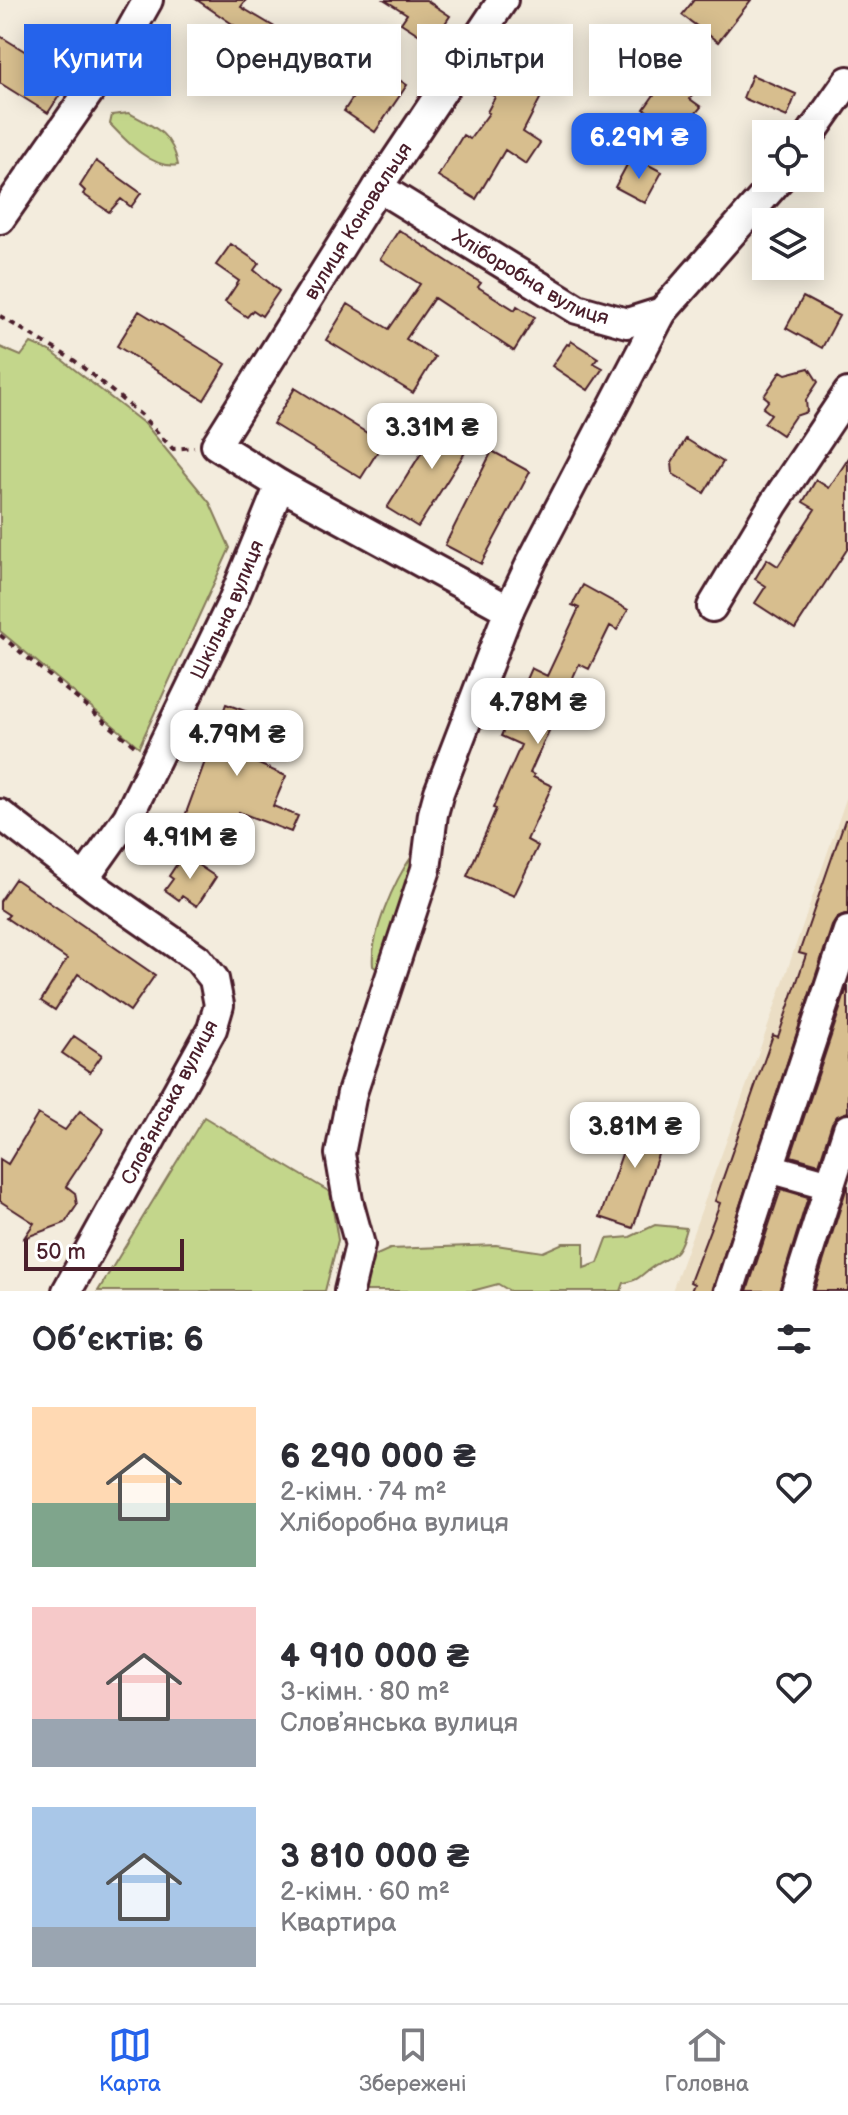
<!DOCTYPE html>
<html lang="uk">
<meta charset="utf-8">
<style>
:root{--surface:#fff;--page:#f2f2f3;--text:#2b2b33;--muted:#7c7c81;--line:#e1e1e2;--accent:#2563eb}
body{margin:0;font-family:"Balsamiq Sans",sans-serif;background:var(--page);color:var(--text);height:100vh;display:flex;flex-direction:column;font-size:30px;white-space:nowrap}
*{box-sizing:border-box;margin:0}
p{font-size:26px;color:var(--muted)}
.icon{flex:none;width:44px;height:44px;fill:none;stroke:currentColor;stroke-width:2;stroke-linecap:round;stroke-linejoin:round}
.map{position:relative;height:1291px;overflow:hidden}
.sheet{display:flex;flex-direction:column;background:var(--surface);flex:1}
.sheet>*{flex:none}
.hud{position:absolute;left:24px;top:24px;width:800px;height:72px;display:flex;gap:16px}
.buttons{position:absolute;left:752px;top:120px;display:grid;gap:16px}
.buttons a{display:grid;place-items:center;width:72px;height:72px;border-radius:0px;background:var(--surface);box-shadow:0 4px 20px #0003;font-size:40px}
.scale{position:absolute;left:24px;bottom:20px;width:160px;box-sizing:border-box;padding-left:8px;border:4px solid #4a1f2b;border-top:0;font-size:22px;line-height:28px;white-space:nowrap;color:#4a1f2b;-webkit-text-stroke:6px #fff;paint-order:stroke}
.price{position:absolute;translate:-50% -68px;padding:0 18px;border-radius:16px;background:#fff;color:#222;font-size:26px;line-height:52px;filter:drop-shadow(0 2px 4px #0008)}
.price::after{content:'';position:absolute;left:50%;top:48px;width:24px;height:18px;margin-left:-12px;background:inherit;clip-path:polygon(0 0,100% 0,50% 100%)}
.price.active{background:var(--accent);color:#fff}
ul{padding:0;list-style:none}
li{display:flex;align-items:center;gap:24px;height:200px;padding:0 32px}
li span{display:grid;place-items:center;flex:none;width:224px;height:160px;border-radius:0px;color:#555}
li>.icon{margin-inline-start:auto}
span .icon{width:96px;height:96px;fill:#fffc;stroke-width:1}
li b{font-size:34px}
h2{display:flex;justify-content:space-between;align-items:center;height:96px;padding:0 32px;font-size:34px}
.pill{padding:0 28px;border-radius:0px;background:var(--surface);box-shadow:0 4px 20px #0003;font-size:28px;line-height:72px}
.pill.active{background:var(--accent);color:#fff}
.tab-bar{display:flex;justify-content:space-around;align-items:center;height:112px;border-top:2px solid var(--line);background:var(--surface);font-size:22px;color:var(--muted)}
.tab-bar a{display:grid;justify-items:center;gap:4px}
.tab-bar .active{color:var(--accent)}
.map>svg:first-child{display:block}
</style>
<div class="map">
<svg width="848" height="1291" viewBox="0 0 848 1291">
<rect width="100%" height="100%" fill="#f3ecdd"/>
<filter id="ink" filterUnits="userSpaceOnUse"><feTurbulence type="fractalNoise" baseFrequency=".0125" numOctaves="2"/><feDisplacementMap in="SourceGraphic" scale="16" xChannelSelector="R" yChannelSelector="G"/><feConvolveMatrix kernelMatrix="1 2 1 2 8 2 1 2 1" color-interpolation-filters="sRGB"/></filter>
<g filter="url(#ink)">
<!-- built -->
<path fill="#ebdec5" d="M848 793V1291H672L767 1029Z"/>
<!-- green -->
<path fill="#c3d68b" stroke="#867a5b" stroke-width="2" d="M129 113C154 126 173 134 178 165 153 170 126 141 110 124L112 115Z
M31 343 52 352 146 425 210 503 230 548 139 747 0 631V347L21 356Z
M412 856 418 858 384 974 373 966C370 936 394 881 412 856Z
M204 1117 330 1192 338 1240 325 1291H98Z
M655 1225 686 1228C677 1263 670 1252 647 1271 638 1278 636 1281 624 1283L621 1291H510L498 1284 472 1291H356L361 1262 390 1249 496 1245 543 1252 563 1243H584V1268L598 1263 607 1239 630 1237Z"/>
<!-- building -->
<path fill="#d7be8e" stroke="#4a1f2b" stroke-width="2" d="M197 0H246L241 7 288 35 282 44 285 47 273 65 247 48 253 38Z
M385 0H426L450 16 432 43 401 23 407 14Z
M694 0H751L718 42 682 15Z
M0 36 70 79 48 113 0 83Z
M375 64 407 85 375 132 344 111Z
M507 70 544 91 523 132 540 143 526 164 505 150 476 199 438 176 463 135 470 139 489 113 487 112 495 97 492 95Z
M752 75 796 94 787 117 743 98Z
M663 82 674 89 679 82 694 93 690 99 701 107 695 114 700 118 693 128 698 131 684 151 659 134 662 130 650 121 654 116 644 109Z
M96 161 141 193 131 207 121 199 109 212 83 194 85 191 80 186Z
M632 161 640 166 643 162 662 172 645 203 615 187 628 163 631 164Z
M399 230 481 283 478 287 515 310 517 306 535 317 514 351 434 298 406 339 435 357 413 393 326 340 348 304 389 329 420 284 380 259Z
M231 244 259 263 254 270 279 291 262 316 253 310 247 317 225 302 239 281 216 265Z
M803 297 839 316 822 348 786 328Z
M139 311 226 364 204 400 117 346Z
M571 341 598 358 594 363 603 368 588 390 552 366 567 344 569 345Z
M809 368 818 382 806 400 807 412 795 416 782 435 764 423 771 414 763 408 769 400 764 396 781 371 786 374Z
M295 388 383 443 361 478 273 424Z
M445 415 476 435 418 527 387 508Z
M686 439 723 462 704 493 673 474 672 462Z
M492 451 530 472 481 564 445 545Z
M848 459V548L795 629 755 603 766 586 755 579 767 559 778 566 815 509 803 502 816 480 829 488Z
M583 585 628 610 617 630 610 626 589 669 579 664 530 773 534 775 533 777 552 786 527 840 538 846 514 896 467 876 496 809 493 808 521 745 501 736 531 668 547 676 579 608 572 605Z
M226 704 264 718 247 759 286 776 273 806 298 816 291 832 239 812 233 829 221 824 219 829 185 816Z
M845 820H848V914L837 918 832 926 712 1291H691L694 1284 690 1282 720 1203 715 1201 773 1035 778 1037 806 955 799 953Z
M183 855 216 877 197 906 182 896 179 900 165 890 173 879 169 876Z
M15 879 155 975 130 1011 78 974 55 1010 41 1001 67 959 6 918 9 915 0 909V901Z
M848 985V1112L837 1116 832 1123 819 1164 791 1156Z
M74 1036 102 1055 90 1072 62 1053Z
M80 1111 104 1129 66 1186 75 1193 77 1205 65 1223 24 1238 34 1223 0 1201V1159L8 1164 38 1114 65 1130Z
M637 1111 669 1122 633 1228 600 1217Z
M848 1185V1291H814L846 1190Z
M781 1189 808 1197 779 1291H747Z"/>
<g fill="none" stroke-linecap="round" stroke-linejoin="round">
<!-- minor casing -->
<g stroke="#4a1f2b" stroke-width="34">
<g id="minor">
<path d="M810 135 848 81"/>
<path id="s1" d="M378 187 577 309 627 323 662 312 780 178"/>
<path d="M0 219 126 39 148 0"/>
<path d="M280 485 509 610 439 792 433 814 426 869 352 1093 340 1154 348 1201 360 1245 349 1291"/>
<path d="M712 607 773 505 848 393"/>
<path d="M509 610 532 561 662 312"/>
<path d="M0 814 96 888 198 959 214 979 219 1005 212 1029 67 1291"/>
<path id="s2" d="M84 879 128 817 232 603 280 485 216 445 378 187 503 0"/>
<path d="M769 1168 848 931"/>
<path d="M830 1185 848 1129"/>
<path d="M729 1291 769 1168 830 1185 796 1291"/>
</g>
</g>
<!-- path -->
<path stroke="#4a1f2b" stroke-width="4" stroke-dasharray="6 6" stroke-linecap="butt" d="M0 316 75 361 141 415 173 449 194 447
M0 635 137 748"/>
<!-- minor -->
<use href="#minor" stroke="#fff" stroke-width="28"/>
</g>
</g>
<g text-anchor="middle" stroke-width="7" stroke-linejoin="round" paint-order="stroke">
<!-- street labels -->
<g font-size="20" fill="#4a1f2b" stroke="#fff">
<text dy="7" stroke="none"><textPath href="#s2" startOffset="782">вулиця Коновальця</textPath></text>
<text dy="7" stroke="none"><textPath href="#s1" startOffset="178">Хліборобна вулиця</textPath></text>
<text dy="7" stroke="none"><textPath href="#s2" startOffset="306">Шкільна вулиця</textPath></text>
<text transform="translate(169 1102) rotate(-62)" y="7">Словʼянська вулиця</text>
</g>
</g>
</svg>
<div class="buttons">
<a><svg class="icon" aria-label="locate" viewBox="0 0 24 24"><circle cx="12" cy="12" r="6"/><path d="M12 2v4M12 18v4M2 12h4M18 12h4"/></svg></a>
<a><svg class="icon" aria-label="layers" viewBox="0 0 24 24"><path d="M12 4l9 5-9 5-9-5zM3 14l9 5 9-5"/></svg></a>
</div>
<div class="scale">50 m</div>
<b class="price active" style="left:639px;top:181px">6.29M ₴</b>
<b class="price" style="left:432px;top:471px">3.31M ₴</b>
<b class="price" style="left:538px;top:746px">4.78M ₴</b>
<b class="price" style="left:237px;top:778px">4.79M ₴</b>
<b class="price" style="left:190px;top:881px">4.91M ₴</b>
<b class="price" style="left:635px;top:1170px">3.81M ₴</b>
<div class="hud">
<a class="pill active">Купити</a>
<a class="pill">Орендувати</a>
<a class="pill">Фільтри</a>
<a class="pill">Нове</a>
</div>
</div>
<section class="sheet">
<h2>Об’єктів: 6<svg class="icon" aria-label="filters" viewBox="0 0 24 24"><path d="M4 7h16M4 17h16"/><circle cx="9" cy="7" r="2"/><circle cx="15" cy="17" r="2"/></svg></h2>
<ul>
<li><span style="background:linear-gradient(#ffd9b3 60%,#7fa58c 0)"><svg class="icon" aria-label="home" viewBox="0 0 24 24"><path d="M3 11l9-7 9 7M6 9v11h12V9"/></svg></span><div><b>6 290 000 ₴</b><p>2-кімн. · 74 m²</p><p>Хліборобна вулиця</p></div><svg class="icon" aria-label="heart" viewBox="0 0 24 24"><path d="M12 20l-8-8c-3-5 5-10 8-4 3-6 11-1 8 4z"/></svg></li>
<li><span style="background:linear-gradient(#f6c9c9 70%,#9aa5b1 0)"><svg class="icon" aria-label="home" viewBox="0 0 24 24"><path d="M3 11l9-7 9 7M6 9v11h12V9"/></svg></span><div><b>4 910 000 ₴</b><p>3-кімн. · 80 m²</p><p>Словʼянська вулиця</p></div><svg class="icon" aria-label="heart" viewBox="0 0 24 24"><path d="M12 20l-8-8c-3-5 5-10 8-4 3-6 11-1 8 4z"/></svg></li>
<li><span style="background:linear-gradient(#a9c7e8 75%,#9aa5b1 0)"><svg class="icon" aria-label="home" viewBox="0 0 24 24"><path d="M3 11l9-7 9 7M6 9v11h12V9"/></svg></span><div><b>3 810 000 ₴</b><p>2-кімн. · 60 m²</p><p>Квартира</p></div><svg class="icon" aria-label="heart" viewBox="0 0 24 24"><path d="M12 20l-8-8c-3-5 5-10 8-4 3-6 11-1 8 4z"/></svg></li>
</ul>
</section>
<nav class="tab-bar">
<a class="active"><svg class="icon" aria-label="map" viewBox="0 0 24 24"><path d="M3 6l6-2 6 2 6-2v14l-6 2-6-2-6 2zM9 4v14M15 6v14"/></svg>Карта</a>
<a><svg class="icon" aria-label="saved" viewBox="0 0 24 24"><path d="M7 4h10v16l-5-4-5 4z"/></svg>Збережені</a>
<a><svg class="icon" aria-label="home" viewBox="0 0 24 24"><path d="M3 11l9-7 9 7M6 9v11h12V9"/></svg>Головна</a>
</nav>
